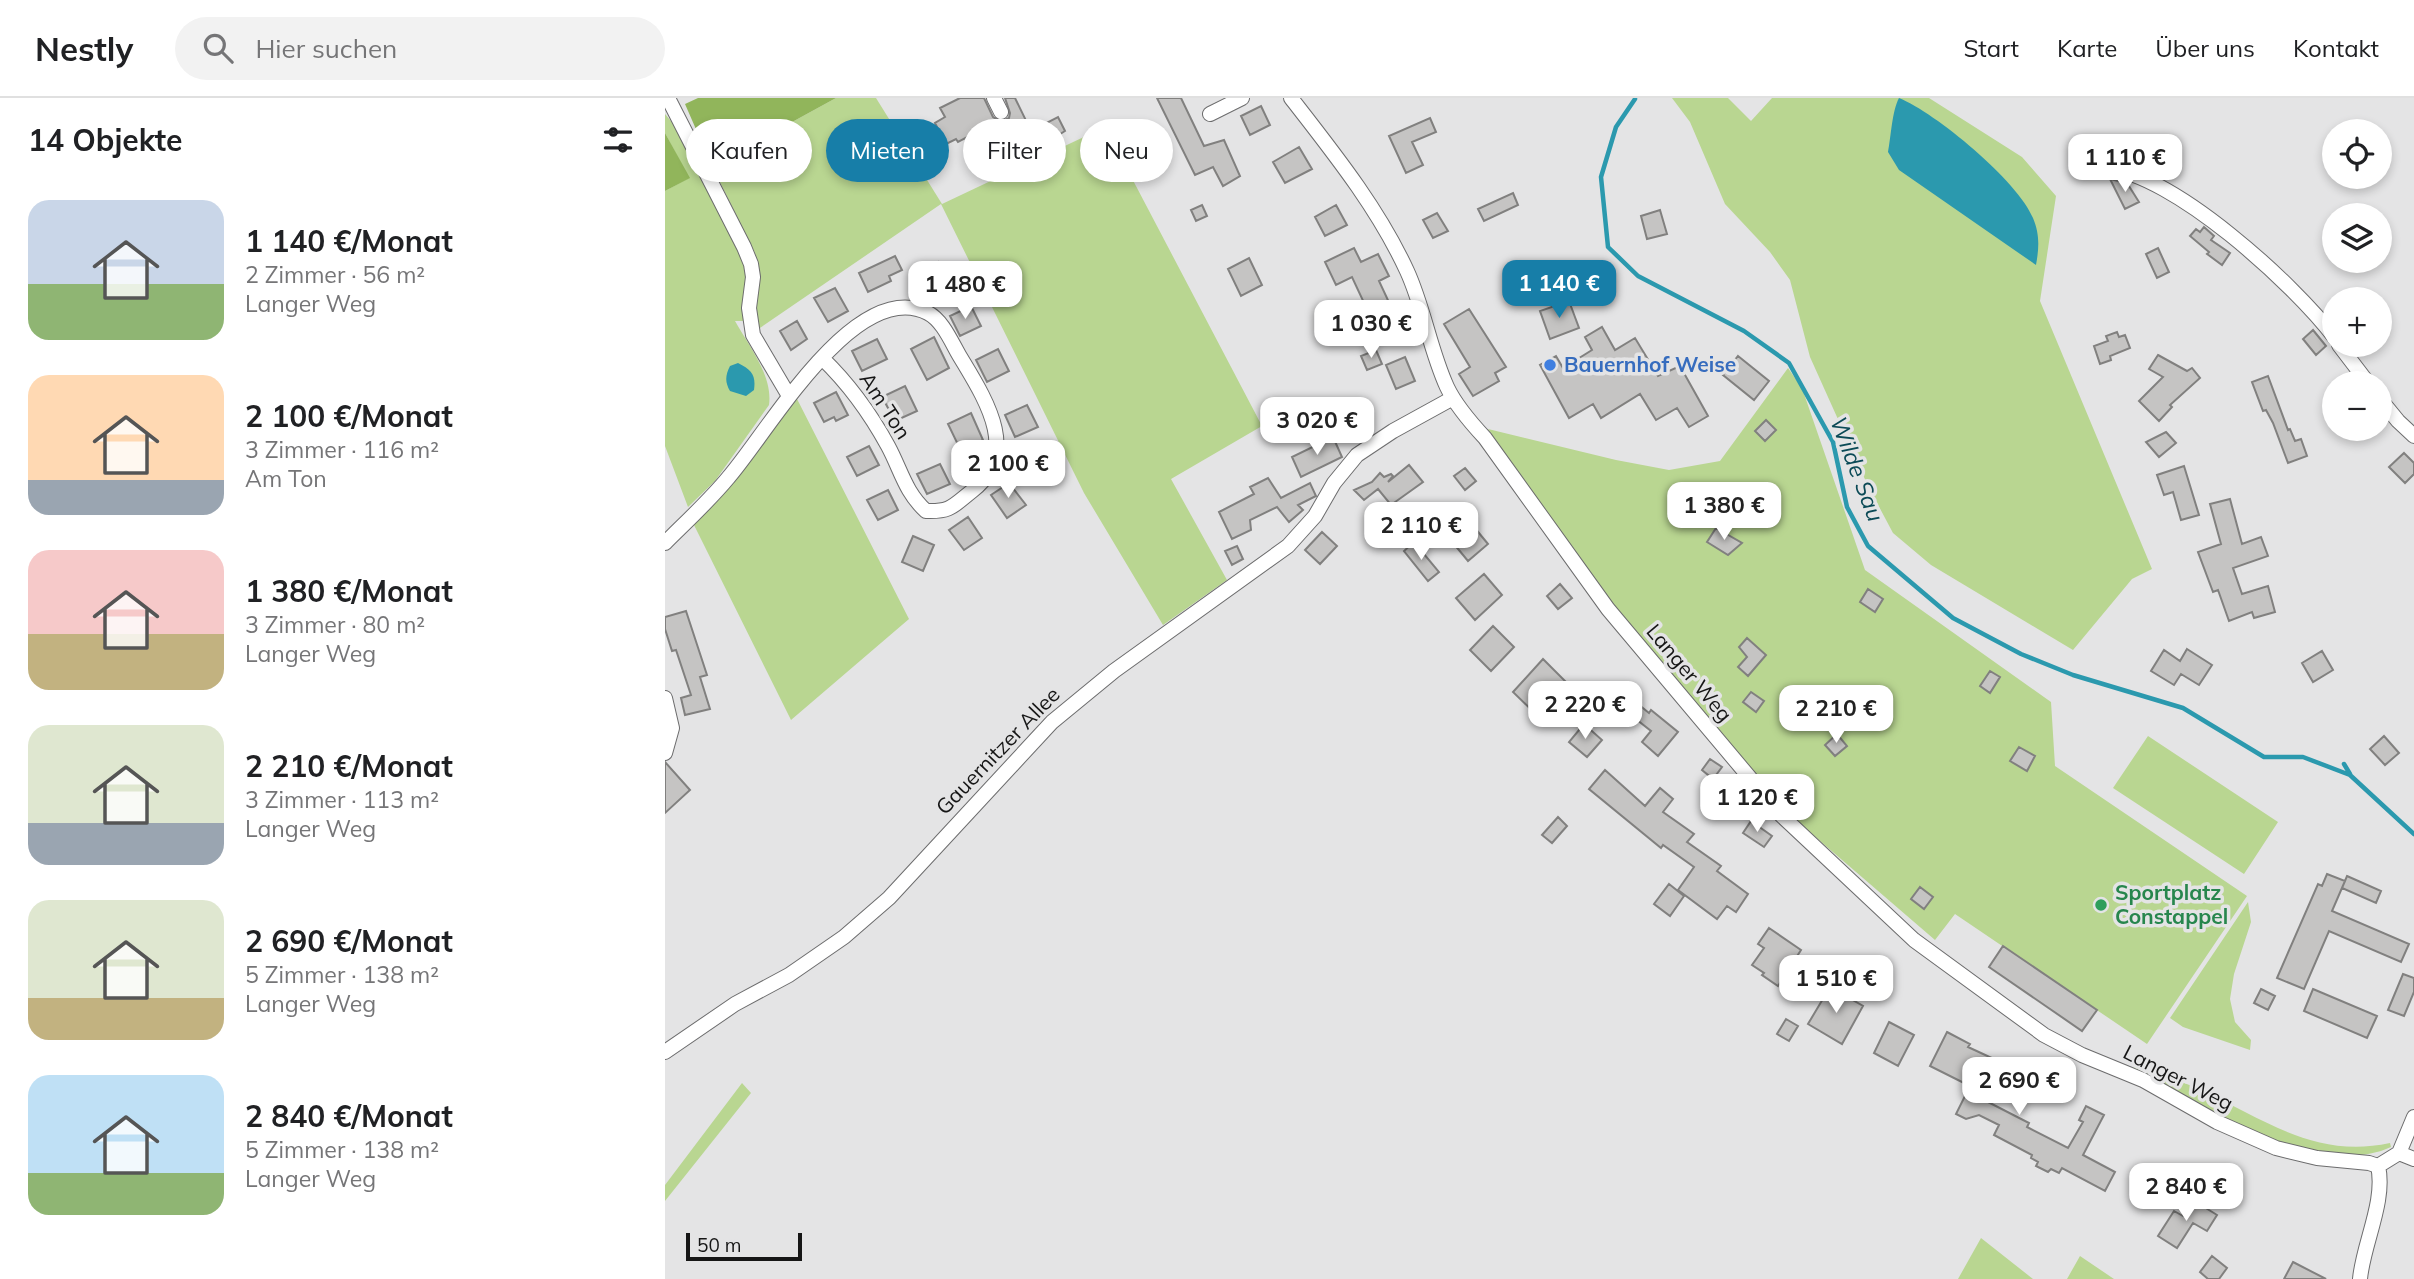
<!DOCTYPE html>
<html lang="de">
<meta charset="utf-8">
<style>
:root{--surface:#fff;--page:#f2f2f2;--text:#202124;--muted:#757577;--line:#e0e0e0;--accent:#177ea8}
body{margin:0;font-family:Mulish,sans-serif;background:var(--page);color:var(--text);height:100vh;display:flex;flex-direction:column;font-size:26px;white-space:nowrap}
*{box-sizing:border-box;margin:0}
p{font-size:23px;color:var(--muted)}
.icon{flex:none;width:38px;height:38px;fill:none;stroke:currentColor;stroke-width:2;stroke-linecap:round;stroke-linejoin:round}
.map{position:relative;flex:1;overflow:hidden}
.sheet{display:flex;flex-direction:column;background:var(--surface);width:665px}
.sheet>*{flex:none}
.guide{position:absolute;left:21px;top:21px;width:665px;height:63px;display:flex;gap:14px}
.tools{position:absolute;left:1657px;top:21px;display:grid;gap:14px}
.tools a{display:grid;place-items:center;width:70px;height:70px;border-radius:50%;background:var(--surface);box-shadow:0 4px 10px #0003;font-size:35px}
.scale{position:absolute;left:21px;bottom:18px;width:116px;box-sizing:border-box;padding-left:7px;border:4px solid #161616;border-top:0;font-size:19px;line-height:24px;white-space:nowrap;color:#161616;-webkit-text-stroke:5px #e4e4e5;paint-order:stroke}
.price{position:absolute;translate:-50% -60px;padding:0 16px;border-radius:14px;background:#fff;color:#222;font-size:23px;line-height:46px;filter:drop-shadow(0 2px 4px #0008)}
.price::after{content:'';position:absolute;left:50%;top:42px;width:21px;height:16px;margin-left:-10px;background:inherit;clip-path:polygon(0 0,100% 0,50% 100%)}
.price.selected{background:var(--accent);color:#fff}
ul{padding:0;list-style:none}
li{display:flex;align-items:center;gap:21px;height:175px;padding:0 28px}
li span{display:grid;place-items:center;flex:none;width:196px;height:140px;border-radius:21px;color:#555}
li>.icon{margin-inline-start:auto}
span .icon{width:84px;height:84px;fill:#fffc;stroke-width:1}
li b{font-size:30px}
h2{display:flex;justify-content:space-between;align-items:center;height:84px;padding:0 28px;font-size:30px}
.chip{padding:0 24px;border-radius:32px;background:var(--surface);box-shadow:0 4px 10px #0003;font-size:24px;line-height:63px}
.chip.selected{background:var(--accent);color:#fff}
header{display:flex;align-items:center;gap:42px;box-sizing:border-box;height:98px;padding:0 35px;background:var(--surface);border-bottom:2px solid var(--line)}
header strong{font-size:33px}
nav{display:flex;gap:38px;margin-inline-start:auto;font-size:24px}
.search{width:490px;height:63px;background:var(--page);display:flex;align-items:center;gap:18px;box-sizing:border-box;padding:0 24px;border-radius:38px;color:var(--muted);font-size:26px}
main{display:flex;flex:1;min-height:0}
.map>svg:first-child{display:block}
</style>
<header>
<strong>Nestly</strong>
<div class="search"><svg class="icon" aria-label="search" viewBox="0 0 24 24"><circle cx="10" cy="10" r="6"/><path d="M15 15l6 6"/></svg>Hier suchen</div>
<nav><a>Start</a><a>Karte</a><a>Über uns</a><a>Kontakt</a></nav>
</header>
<main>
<section class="sheet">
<h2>14 Objekte<svg class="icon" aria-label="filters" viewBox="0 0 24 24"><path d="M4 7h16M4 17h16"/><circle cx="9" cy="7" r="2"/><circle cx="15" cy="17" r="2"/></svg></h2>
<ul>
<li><span style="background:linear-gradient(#c9d6e8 60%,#8fb573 0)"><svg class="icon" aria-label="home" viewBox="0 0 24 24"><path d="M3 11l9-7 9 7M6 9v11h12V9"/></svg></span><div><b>1 140 €/Monat</b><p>2 Zimmer · 56 m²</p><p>Langer Weg</p></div></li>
<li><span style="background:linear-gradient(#ffd9b3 75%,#9aa5b1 0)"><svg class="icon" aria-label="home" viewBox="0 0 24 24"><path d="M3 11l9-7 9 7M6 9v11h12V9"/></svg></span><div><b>2 100 €/Monat</b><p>3 Zimmer · 116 m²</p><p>Am Ton</p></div></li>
<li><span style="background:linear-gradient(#f6c9c9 60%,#c2b280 0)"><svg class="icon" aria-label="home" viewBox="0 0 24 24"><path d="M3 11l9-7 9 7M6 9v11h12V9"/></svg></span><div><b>1 380 €/Monat</b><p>3 Zimmer · 80 m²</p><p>Langer Weg</p></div></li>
<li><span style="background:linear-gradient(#dfe7d0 70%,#9aa5b1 0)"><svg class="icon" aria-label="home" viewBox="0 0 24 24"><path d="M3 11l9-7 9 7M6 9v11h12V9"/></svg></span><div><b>2 210 €/Monat</b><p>3 Zimmer · 113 m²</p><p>Langer Weg</p></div></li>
<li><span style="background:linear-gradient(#dfe7d0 70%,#c2b280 0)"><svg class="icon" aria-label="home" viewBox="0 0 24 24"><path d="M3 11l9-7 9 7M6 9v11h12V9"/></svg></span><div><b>2 690 €/Monat</b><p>5 Zimmer · 138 m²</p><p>Langer Weg</p></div></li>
<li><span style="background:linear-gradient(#bfe0f5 70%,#8fb573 0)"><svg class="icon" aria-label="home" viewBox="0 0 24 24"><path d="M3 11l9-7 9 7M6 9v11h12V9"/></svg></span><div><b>2 840 €/Monat</b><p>5 Zimmer · 138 m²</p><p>Langer Weg</p></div></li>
</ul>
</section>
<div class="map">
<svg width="1749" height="1181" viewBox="0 0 1749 1181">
<rect width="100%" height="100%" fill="#e4e4e5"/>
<!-- green -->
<path fill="#b9d691" d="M171 0H211L277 106 440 29 597 328 506 381 562 482 498 527 419 395 276 106 92 232 90 210 94 182 90 155 47 68Z
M1007 0H1063L1086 23 1107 0H1264L1357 59 1391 98 1375 203 1487 471 1467 481 1408 552 1266 467 1228 435 1203 388 1145 259 1125 182 1105 154 1060 106 1025 24Z
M0 16 11 29 75 152 81 170 83 181 78 223H70C84 248 108 278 104 307L50 383 23 409 0 348V93L24 80 0 35Z
M1123 270 1137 290 1200 472 1386 604 1390 668 1582 798 1482 946 1290 816 1270 842 1126 718 930 485 823 331 951 362 1004 372 1055 363Z
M130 297 244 521 126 622 29 427 76 374Z
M1483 638 1613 724 1579 776 1448 690Z
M1583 804 1586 824 1569 876 1565 901 1570 924 1586 942 1585 952 1518 929 1505 920Z
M1470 968C1492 976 1515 982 1536 992 1601 1022 1650 1061 1725 1045L1726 1049C1650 1084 1534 1003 1468 970Z
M77 985 86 995 0 1103V1087Z
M1316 1140 1368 1181H1293Z
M1415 1158 1449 1181H1402Z"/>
<!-- forest -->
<path fill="#91b55b" d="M33 0H171L47 68 20 6Z
M0 35 25 80 0 93Z"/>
<!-- water -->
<path fill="#2b99ae" d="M1234 0C1271 15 1353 83 1368 120 1375 137 1374 150 1371 167L1234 72 1223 54C1226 39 1227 13 1234 0Z
M73 265C87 272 91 277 89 292L81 298 65 293C60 284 60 278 65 268Z"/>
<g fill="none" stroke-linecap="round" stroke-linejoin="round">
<!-- stream -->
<path stroke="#2b99ae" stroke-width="4.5" d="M970 1 951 29 936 79 943 149 973 178 1079 233 1124 265 1168 344 1182 409 1203 448 1288 520 1356 556 1408 577 1518 610 1599 659H1638L1685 677 1749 736
M1679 666 1685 676"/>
</g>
<!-- building -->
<path fill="#c5c4c3" stroke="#81807f" stroke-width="2" d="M295 0H319L328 19 336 24 344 20 345 15 340 0H350L366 33 393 19 400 33 379 46 321 74 314 60 336 48 325 27 293 44 291 41 271 51 265 41 275 35 270 25 280 19 275 10Z
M492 0H516L539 48 559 42 575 78 558 88 548 69 530 77Z
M596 8 605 27 585 37 576 18Z
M765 20 771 34 747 44 758 67 741 75 724 38Z
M634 49 647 71 620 85 608 64Z
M1445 81 1462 85 1474 104 1460 111Z
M848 95 853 107 819 123 813 111Z
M537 107 542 118 531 123 526 112Z
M671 107 682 127 660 138 650 119Z
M995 112 1002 136 982 141 976 118Z
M772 115 783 133 768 140 758 122Z
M1539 129 1549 138 1546 142 1565 155 1557 167 1542 156 1544 154 1525 138 1531 131 1535 134Z
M689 150 696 164 713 156 724 178 714 183 735 228 714 237 687 179 671 187 660 164Z
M1493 150 1504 174 1492 180 1481 156Z
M230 158 237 172 224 178 226 183 203 194 194 175Z
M584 160 597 187 576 198 563 171Z
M274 164 295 169 288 194 268 189Z
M170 190 183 213 163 224 149 200Z
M904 203 914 230 885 241 875 213Z
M306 208 316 228 295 238 285 218Z
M804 211 841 269 830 275 834 283 808 298 794 276 805 269 779 226Z
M132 223 142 241 126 252 115 233Z
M937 229 950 252 970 240 993 278 1015 268 1043 318 1024 329 1012 310 991 322 975 296 936 320 928 306 904 320 875 267 891 258 898 270 927 252 920 239Z
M1648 232 1661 248 1651 257 1638 241Z
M1452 234 1454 239 1460 237 1465 250 1445 258 1446 262 1435 266 1429 248 1443 243 1441 238Z
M269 239 284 270 262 282 246 251Z
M212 241 222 261 197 273 187 253Z
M333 251 344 273 322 284 311 262Z
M711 252 717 266 702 272 696 258Z
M1493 257 1522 273 1527 270 1535 280 1505 307 1507 309 1494 323 1474 303 1498 279 1484 271Z
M1073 258 1104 283 1089 302 1058 277Z
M740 259 750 283 731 291 721 267Z
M1603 278 1623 332 1625 331 1630 343 1636 341 1642 358 1623 365 1608 325 1601 312 1598 313 1587 284Z
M240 288 252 313 230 323 217 299Z
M171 294 183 317 171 323 169 319 159 324 149 305Z
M683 301 694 320 683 326 685 329 675 335 662 312Z
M362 307 373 329 350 339 340 317Z
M306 315 318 342 296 353 283 326Z
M1101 322 1111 332 1100 343 1090 333Z
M1501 334 1511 345 1494 359 1481 344Z
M668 339 677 359 636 379 627 359Z
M204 348 214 367 192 378 182 359Z
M364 354 384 361 375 385 355 378Z
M1739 355 1749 365V376L1740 385 1724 369Z
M275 366 285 386 262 396 252 376Z
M744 367 758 384 726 407 713 391 699 402 689 392 707 384 715 375 719 379 726 376 728 378 723 384Z
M1519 368 1534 417 1516 422 1508 394 1499 397 1492 377Z
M800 370 811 383 800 392 789 378Z
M603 380 616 400 645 385 651 398 633 407 638 412 624 424 612 409 585 422 586 432 567 441 554 414 589 396 585 389Z
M344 385 361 407 342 420 326 397Z
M223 392 233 412 213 422 202 402Z
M1565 401 1577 446 1596 439 1603 458 1568 470 1577 496 1603 488 1610 514 1589 520 1587 514 1564 523 1553 492 1548 494 1533 454 1556 446 1545 406Z
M1098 407 1108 417 1097 427 1088 418Z
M303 419 317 440 299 452 284 432Z
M809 429 823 446 803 463 789 446Z
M1051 430 1077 445 1063 457 1042 444Z
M657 434 672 448 655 466 640 452Z
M248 438 269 447 258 473 237 464Z
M749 444 774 474 763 483 739 453Z
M572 448 578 461 567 467 560 453Z
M819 476 837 497 810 522 791 500Z
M895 486 907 500 893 511 882 498Z
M1203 491 1218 501 1210 514 1195 504Z
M21 513 42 577 35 579 45 611 20 617 16 600 26 597 11 552 7 553 0 531V519Z
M828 528 849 549 826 573 805 552Z
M1082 540 1101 557 1083 578 1073 569 1082 559 1074 549Z
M1522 551 1547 567 1534 587 1516 576 1509 587 1486 573 1499 552 1515 563Z
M1657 553 1668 572 1648 584 1637 565Z
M878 561 907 590 877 622 848 594Z
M1325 573 1335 579 1325 595 1315 588Z
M1086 594 1099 603 1091 614 1078 604Z
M962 597 984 615 986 612 1013 634 993 658 977 644 986 633 953 607Z
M919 626 937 642 922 659 904 644Z
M1172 636 1182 648 1170 658 1160 647Z
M1719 638 1734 655 1720 667 1705 651Z
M1354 649 1370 658 1362 673 1345 663Z
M1045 661 1057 669 1048 681 1037 672Z
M0 664 25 692 0 715Z
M940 672 980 708 995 690 1008 701 998 714 1029 736 1022 744 1056 768 1052 773 1083 796 1071 814 1062 808 1052 821 1013 792 1029 769 998 747 996 750 924 691Z
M893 719 902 728 887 745 877 737Z
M1086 723 1107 738 1099 749 1078 735Z
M1662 776 1680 783 1667 813 1744 846 1736 864 1664 833 1639 891 1612 880 1653 786 1657 788Z
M1682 778 1716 793 1711 805 1677 790Z
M1004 786 1019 798 1005 818 989 806Z
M1255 789 1268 799 1259 811 1246 801Z
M1104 830 1136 852 1113 888 1097 877 1099 875 1087 867 1099 850 1093 846Z
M1338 848 1432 912 1417 933 1324 869Z
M1738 876 1749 880V894L1739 918 1723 912Z
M1165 889 1198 908 1177 946 1143 926Z
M1596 891 1610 898 1603 912 1589 905Z
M1648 891 1712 918 1702 940 1639 913Z
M1121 921 1133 928 1124 943 1112 936Z
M1224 924 1249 937 1233 968 1209 955Z
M1282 934 1305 946 1303 949 1329 961 1315 991 1327 997 1323 1004 1364 1025 1362 1029 1403 1050 1418 1024 1414 1022 1421 1008 1439 1017 1418 1057 1450 1074 1440 1093 1397 1070 1394 1075 1386 1071 1383 1074 1371 1068 1373 1064 1366 1060 1367 1057 1329 1037 1334 1027 1314 1017 1301 1021 1291 1016 1305 988 1265 968Z
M1528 1102 1552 1117 1542 1133 1528 1125 1512 1150 1493 1138 1509 1113 1518 1118Z
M1547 1158 1562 1170 1554 1181H1543L1535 1174Z
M1628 1164 1661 1181H1619Z"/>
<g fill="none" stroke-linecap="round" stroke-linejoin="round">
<!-- minor casing -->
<g stroke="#6c6c6d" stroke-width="16">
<path id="minor" d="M3 0 79 149 86 166 88 179 84 210 88 237 124 298
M329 0 336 14
M626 0C668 54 713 110 742 173 759 210 765 252 782 289 791 308 806 325 820 340L943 511 1117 718 1249 842 1379 937 1417 957 1478 982 1552 1024 1611 1050 1652 1060 1704 1065 1713 1068
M545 16 577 0
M1440 70C1508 75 1629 186 1670 240
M1674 247 1703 285
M1715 301 1733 323 1749 338
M0 445C21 424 44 403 63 380 102 336 190 178 263 215 277 222 286 243 294 257 319 299 357 354 307 393 288 408 286 414 261 413 240 394 236 372 223 348 205 315 184 286 157 260
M0 600 7 630 0 655
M0 954 70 906 124 877 179 839 224 800 387 624 449 573 623 448 650 418 669 385 692 357 728 333 788 300
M1734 1055 1749 1061
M1713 1068 1734 1055 1749 1019
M1695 1181C1698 1146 1721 1103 1713 1068"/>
</g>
<!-- minor -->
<use href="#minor" stroke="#fff" stroke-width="14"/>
</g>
<!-- markers -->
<circle fill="#3f7fe0" stroke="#e4e4e5" stroke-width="2.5" cx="885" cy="267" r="7"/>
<circle fill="#2e9e5b" stroke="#e4e4e5" stroke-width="2.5" cx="1436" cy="807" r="7"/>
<g text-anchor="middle" stroke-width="7" stroke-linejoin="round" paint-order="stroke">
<!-- shop labels -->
<g font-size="21" font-weight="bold" fill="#366cbe" stroke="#e4e4e5" text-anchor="start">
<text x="899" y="274">Bauernhof Weise</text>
</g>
<!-- street labels -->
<g font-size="21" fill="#161616" stroke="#e4e4e5">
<text transform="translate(220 308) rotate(57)" y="7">Am Ton</text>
<text transform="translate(1024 575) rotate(50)" y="7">Langer Weg</text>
<text transform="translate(333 653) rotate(-46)" y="7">Gauernitzer Allee</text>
<text transform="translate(1513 980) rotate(27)" y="7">Langer Weg</text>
</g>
<!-- leisure labels -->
<g font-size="21" font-weight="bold" fill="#27864d" stroke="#e4e4e5" text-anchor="start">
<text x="1450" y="802">Sportplatz<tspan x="1450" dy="24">Constappel</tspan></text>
</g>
<!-- water labels -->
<g font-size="23" font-style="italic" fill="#0b4a56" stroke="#e4e4e5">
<text transform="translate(1192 371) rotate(69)" y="8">Wilde Sau</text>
</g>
</g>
</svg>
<div class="tools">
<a><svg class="icon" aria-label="locate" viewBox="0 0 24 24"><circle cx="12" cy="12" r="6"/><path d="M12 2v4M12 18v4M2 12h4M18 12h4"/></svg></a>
<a><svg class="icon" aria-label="layers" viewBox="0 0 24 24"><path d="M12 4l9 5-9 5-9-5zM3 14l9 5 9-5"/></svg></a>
<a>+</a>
<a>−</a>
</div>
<div class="scale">50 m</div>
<b class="price" style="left:1460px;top:96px">1 110 €</b>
<b class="price selected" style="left:894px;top:222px">1 140 €</b>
<b class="price" style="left:300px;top:223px">1 480 €</b>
<b class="price" style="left:706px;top:262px">1 030 €</b>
<b class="price" style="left:652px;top:359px">3 020 €</b>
<b class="price" style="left:343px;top:402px">2 100 €</b>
<b class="price" style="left:1059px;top:444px">1 380 €</b>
<b class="price" style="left:756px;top:464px">2 110 €</b>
<b class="price" style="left:920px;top:643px">2 220 €</b>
<b class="price" style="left:1171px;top:647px">2 210 €</b>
<b class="price" style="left:1092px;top:736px">1 120 €</b>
<b class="price" style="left:1171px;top:917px">1 510 €</b>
<b class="price" style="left:1354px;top:1019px">2 690 €</b>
<b class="price" style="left:1521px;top:1125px">2 840 €</b>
<div class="guide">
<a class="chip">Kaufen</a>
<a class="chip selected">Mieten</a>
<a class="chip">Filter</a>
<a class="chip">Neu</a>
</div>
</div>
</main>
